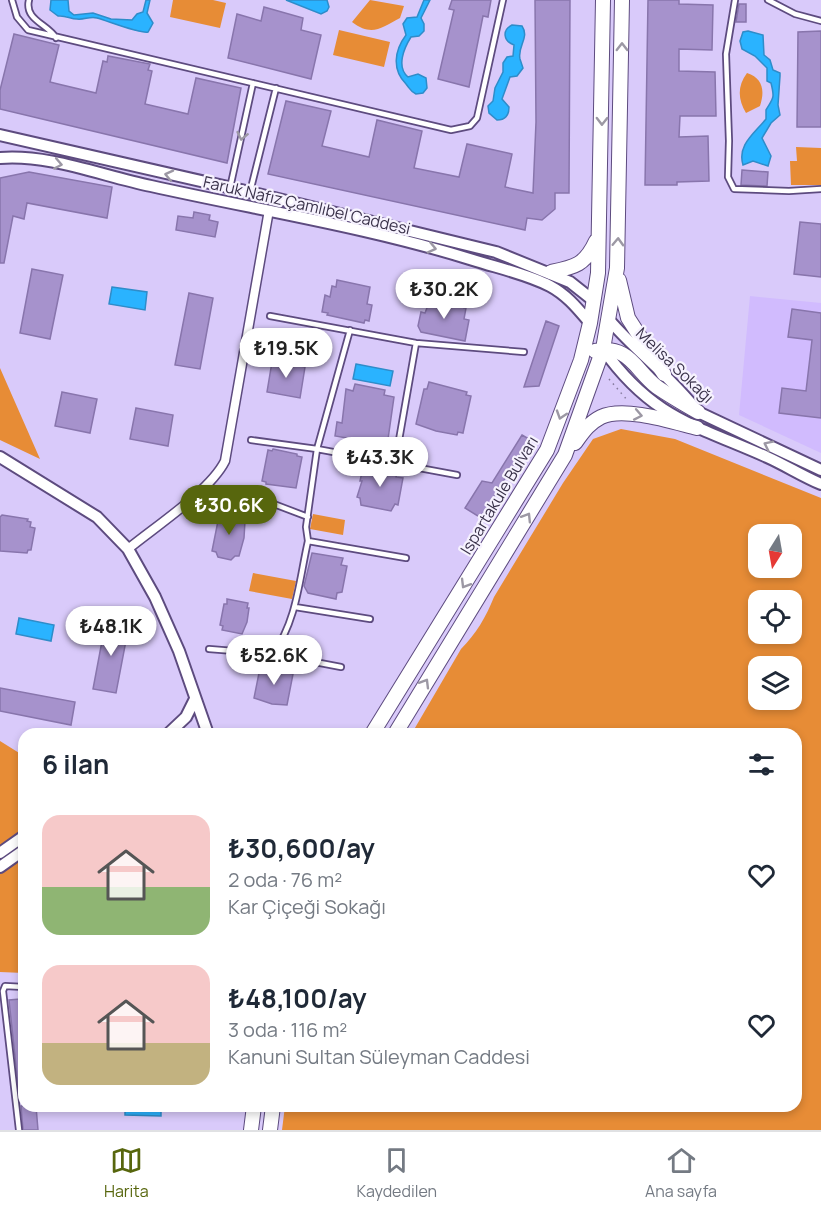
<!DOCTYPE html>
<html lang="tr">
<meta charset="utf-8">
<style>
:root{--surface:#fff;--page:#f2f2f3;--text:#1f2937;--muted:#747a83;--line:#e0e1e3;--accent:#57660d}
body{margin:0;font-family:Manrope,sans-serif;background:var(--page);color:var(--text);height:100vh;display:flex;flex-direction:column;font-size:22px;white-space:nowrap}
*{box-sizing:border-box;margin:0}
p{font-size:20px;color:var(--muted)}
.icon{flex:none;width:33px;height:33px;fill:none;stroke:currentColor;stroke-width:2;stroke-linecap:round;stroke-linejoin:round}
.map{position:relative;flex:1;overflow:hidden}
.drawer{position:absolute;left:18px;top:728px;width:784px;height:384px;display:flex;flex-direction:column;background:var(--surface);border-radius:18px;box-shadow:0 3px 9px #0003}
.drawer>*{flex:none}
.needle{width:39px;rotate:191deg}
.fabs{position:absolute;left:748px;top:524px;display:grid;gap:12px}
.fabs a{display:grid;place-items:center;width:54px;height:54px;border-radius:12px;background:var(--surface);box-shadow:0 3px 9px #0003;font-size:30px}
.price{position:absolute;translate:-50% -51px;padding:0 14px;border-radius:21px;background:#fff;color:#222;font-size:20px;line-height:39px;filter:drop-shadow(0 2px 3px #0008)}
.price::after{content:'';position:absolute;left:50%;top:36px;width:18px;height:14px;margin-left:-9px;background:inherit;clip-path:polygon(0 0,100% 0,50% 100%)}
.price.on{background:var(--accent);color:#fff}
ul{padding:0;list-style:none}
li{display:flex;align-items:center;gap:18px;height:150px;padding:0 24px}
li span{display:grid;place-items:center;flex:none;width:168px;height:120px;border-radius:18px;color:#555}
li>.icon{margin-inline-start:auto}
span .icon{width:72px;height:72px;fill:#fffc;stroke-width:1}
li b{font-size:26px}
h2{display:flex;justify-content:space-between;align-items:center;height:72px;padding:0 24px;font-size:26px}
.tabs{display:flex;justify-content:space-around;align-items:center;height:84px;border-top:2px solid var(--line);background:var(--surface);font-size:16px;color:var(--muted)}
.tabs a{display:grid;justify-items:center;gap:3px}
.tabs .on{color:var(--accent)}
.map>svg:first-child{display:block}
</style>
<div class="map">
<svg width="821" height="1130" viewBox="0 0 821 1130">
<rect width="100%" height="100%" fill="#d9cafa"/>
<!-- built -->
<path fill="#d1bbfe" d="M750 296 821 303V453L739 415Z"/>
<!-- green -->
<path fill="#e78c36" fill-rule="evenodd" d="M173 0H213L226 3 220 28 170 17Z
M370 0 404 6 400 18C381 28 372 37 352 22Z
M339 30 390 42 384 67 333 55Z
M747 73C763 78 765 91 760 106L746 113C738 100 737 86 747 73Z
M796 147 821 148V185H791L790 161H797Z
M0 368 40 459 0 440Z
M621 429 675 439 821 498V1130H282L285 1106H796V734L412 733 461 649C476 634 486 617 494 597L563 483 593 439ZM759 534H792V567H759ZM759 600H792V633H759ZM759 666H792V699H759Z
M313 514 345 520 343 535 310 529Z
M253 573 296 581 292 599 249 591Z
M0 741 24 756V973L0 972Z"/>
<!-- water -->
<path fill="#2ab3ff" stroke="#2f8cc9" stroke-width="1.5" d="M51 0H68L69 11 74 15 93 13 111 19 132 20 137 14 143 12 146 0H150L147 13 153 23 148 32C140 34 108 21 97 18 90 16 84 20 77 19 70 19 66 15 58 16L50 10Z
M286 0H327L329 7 327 11 321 14Z
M424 0H430L421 18 424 24V31L419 36 411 37C404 48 396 67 408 77L418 74 426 78 427 88 423 93 416 94C410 91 410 89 406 84 392 70 394 51 406 35L403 24 407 18 417 17Z
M512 25 522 26C530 38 517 46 520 59 521 62 522 65 523 68L517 76 510 77 502 99 509 107C509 115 505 120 497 120L489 113 488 106 493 101 495 88 503 72V63L507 57 513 56 514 45C503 41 502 30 512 25Z
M748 31 763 35 764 55 770 60 773 70 780 73V76L778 105 780 115 771 123 762 138 771 156 768 166 753 161 743 165C737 145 754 134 766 119V110C773 98 775 99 771 83L767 81V68L755 56 742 49 740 41 743 32Z
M112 287 147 292 145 310 109 304Z
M356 364 393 371 390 386 353 379Z
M19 618 54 625 51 641 16 634Z
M125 1106H161V1116L125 1115Z"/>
<!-- building -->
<path fill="#a692cc" stroke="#8875ac" stroke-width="1.5" d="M452 0H491L488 17 483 16 469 87 438 79 454 10 449 9Z
M535 0H570L569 193H555V209L542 220 527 218 525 230 268 174 286 101 331 111 322 146 369 157 377 120 422 131 414 168 459 177 467 144 512 154 505 187 533 193 536 122Z
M648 0H679V4L713 5 712 50 679 49V71L715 72 716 116H680L679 137 708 136 709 181 677 182V185H645Z
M739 4H746V22H736Z
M264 7 303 18 301 30 321 35 311 79 228 58 237 14 261 21Z
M821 31V127H797L798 32Z
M14 34 59 45 50 82 58 84 96 93 103 61 107 62 108 56 150 64 148 70 152 71 145 104 188 114 196 78 241 88 227 163 0 109V90Z
M742 170 768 172 767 186 741 185Z
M29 172 112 187 107 218 27 203 24 219 13 216 4 263H0V178Z
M194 212 210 215 209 220 218 222 215 237 176 230 178 216 193 218Z
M800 222 821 224V277L794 274Z
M32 269 63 275 50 339 20 333Z
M337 280 370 287 367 304 372 305 369 321 365 320 364 323 327 315 328 313 322 312 325 295 330 297 332 286 336 287Z
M189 293 213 298 200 369 175 365Z
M431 297 464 305V308H466L464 319 469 320 465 341 421 332 418 326 421 312 425 313Z
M792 309 821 313V418L779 413 782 388 806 391 812 340 788 337Z
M546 321 559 326 539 386 524 387Z
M276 360 302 364 301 366 305 367 300 398 267 392 272 362H275Z
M429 382 467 392 466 395 471 396 463 433 458 432 457 435 436 431 416 424 424 389H427Z
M355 384 385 390 384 395 394 397 387 446 368 442 367 449 351 446 353 439 335 436 337 422 342 423 346 389 353 391Z
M62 392 97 399 90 433 55 426Z
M136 408 173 415 168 446 130 439Z
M522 435 529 439 481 518 465 508 482 481 492 483Z
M273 449 297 454V456L302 457 296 488 266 484V482L262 481 268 450 272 451Z
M369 465 398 470 396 477 403 478 398 505 395 504 391 511 361 505 360 498 357 497 362 481H360L362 472 368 468Z
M227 512 240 514 241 520 245 521 244 538 239 556H235L231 560 218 557 216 552 212 551 219 516 223 517Z
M2 515 28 519 27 521 31 522 30 527 35 528 31 550H28L27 553 0 551V517Z
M312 553 343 558 341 565 347 566 342 592 337 593 336 599 308 593 304 586Z
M227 599 248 603 247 608H249L247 622 242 634 222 630 223 626 220 625 224 604H227Z
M106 620 129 625 116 693 93 689Z
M264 666 289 671 288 673 293 674 287 705 272 704 254 698 260 668H264Z
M0 688 75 702 71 725 0 711Z
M20 999 21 1028H24V1094H19L9 1000Z
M21 1106H36L38 1130H23Z"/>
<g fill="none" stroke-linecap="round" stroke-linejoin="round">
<!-- service casing -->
<g stroke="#5d4b7f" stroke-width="8">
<path id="service" d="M12 0 17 17 28 30 451 130 470 126 477 118 503 0
M29 0C24 20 48 24 56 38
M735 0 726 54 729 141 728 177 734 189 789 191 821 189
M768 0 795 14 821 21
M230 188 253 83
M250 192 276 88
M270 316 416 343 524 352
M350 330 317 449 306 527 308 541 406 558
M251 440 317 449 457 475
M395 463 416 343
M237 490 308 517
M295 607 370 619
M209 649 273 654 341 667
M273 654C297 620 299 581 308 541
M19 1130 3 991 5 986 24 987"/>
</g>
<!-- minor casing -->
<g stroke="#5d4b7f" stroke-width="11">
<path id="minor" d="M128 549C156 526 210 491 225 461L269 210"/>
</g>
<!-- tertiary casing -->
<g stroke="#5d4b7f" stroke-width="14">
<path id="tertiary" d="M0 135 258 194 496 252 570 282 594 301
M0 158C50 154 102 176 151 186 258 210 368 227 473 260 498 268 527 274 550 286 567 295 578 309 590 323
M610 321C638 353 672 378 698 412L821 470
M603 349C652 418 695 425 767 457 785 465 802 476 821 484
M0 457 97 517 128 549 155 597 179 651 208 734
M168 734 186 717 195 699
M0 853 24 836
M0 867 24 850"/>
</g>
<!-- primary casing -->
<g stroke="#5d4b7f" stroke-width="16">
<path id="primary" d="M551 272C575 267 585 265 596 241
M619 280 628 318 664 374
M595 351C630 345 634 369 657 387 670 396 684 404 698 412
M575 443C583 432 589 423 601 417 624 406 673 422 697 428
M372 734 547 450 581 360 590 323 598 273 603 0
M395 734 565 455 603 349 617 268 622 0
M251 1130 254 1106
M270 1130 273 1106"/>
</g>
<!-- path -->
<path stroke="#857a9d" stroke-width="1.5" stroke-dasharray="1.5 4.5" stroke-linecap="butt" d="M609 379 628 401"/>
<!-- service -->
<use href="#service" stroke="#fff" stroke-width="4.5"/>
<!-- minor -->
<use href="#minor" stroke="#fff" stroke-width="8"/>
<!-- tertiary -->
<use href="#tertiary" stroke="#fff" stroke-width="10"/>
<!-- primary -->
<use href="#primary" stroke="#fff" stroke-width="14"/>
</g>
<!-- one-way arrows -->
<defs><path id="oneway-chevron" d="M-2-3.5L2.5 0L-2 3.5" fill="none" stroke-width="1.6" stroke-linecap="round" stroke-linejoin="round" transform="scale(1.5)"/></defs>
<g stroke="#9c98a4">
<use href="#oneway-chevron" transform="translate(622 47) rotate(-90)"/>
<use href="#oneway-chevron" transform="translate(602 121) rotate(91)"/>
<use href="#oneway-chevron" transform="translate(242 136) rotate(102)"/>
<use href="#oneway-chevron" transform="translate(58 164) rotate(11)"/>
<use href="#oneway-chevron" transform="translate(169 175) rotate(-167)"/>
<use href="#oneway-chevron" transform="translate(618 242) rotate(-88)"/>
<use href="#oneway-chevron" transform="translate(432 248) rotate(13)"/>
<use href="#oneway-chevron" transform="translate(561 415) rotate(108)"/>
<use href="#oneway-chevron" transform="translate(638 415) rotate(11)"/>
<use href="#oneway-chevron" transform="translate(768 445) rotate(-154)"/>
<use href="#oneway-chevron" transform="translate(527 517) rotate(-58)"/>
<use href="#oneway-chevron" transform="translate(465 584) rotate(121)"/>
<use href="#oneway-chevron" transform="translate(425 683) rotate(-59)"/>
</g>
<g text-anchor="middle" stroke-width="4.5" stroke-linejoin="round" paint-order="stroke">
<!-- street labels -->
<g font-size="16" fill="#3a324a" stroke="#f6f2fe">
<text transform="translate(307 205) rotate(13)" y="6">Faruk Nafız Çamlıbel Caddesi</text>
<text transform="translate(675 365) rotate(44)" y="6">Melisa Sokağı</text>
<text transform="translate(499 495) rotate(-59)" y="6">Ispartakule Bulvarı</text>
</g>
</g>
</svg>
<div class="fabs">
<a><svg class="needle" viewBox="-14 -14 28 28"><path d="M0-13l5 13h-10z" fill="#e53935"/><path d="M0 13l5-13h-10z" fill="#747a83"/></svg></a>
<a><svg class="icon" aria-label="locate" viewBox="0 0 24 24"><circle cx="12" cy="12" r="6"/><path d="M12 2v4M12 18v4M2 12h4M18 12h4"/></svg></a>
<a><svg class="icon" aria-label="layers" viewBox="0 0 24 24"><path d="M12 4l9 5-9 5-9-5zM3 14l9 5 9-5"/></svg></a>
</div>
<b class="price" style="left:444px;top:320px">₺30.2K</b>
<b class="price" style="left:286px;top:379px">₺19.5K</b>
<b class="price" style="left:380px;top:488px">₺43.3K</b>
<b class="price on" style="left:229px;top:536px">₺30.6K</b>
<b class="price" style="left:111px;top:657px">₺48.1K</b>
<b class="price" style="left:274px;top:686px">₺52.6K</b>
<section class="drawer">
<h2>6 ilan<svg class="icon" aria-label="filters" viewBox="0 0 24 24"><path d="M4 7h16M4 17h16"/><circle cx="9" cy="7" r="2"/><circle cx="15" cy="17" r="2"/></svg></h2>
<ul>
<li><span style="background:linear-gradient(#f6c9c9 60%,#8fb573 0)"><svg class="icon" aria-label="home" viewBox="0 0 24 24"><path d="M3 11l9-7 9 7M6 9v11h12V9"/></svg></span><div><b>₺30,600/ay</b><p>2 oda · 76 m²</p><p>Kar Çiçeği Sokağı</p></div><svg class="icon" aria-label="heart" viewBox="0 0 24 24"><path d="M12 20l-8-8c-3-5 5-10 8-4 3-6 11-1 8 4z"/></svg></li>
<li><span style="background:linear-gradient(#f6c9c9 65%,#c2b280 0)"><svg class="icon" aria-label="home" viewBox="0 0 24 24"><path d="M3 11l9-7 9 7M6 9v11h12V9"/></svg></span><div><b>₺48,100/ay</b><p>3 oda · 116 m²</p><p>Kanuni Sultan Süleyman Caddesi</p></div><svg class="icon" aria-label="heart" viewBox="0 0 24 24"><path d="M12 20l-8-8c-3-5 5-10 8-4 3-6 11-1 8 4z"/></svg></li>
</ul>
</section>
</div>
<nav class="tabs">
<a class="on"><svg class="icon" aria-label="map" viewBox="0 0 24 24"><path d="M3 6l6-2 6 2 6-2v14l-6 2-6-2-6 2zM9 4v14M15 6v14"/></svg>Harita</a>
<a><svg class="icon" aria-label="saved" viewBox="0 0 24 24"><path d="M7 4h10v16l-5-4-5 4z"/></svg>Kaydedilen</a>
<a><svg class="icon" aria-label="home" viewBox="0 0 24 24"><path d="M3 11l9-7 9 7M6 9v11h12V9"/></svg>Ana sayfa</a>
</nav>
